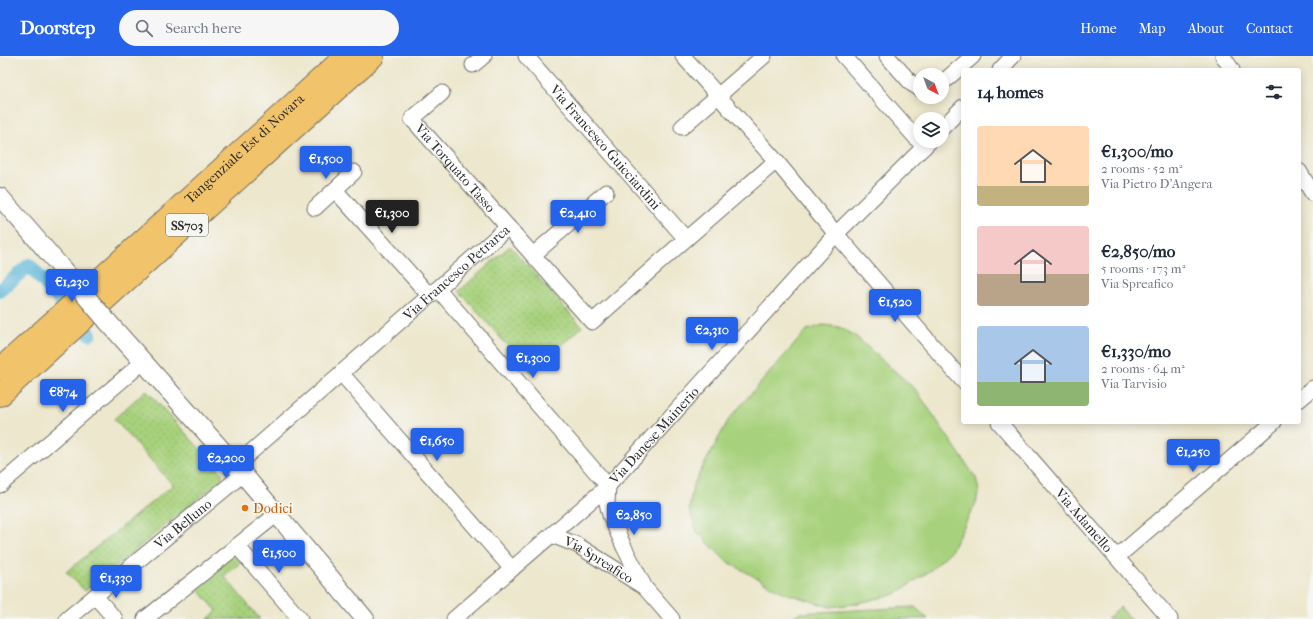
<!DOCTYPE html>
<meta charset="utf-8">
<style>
:root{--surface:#fff;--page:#f6f6f7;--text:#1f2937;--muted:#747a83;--accent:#2563eb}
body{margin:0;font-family:"IM FELL French Canon",serif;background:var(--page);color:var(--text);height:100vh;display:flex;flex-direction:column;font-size:15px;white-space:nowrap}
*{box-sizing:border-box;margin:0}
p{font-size:13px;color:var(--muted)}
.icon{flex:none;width:22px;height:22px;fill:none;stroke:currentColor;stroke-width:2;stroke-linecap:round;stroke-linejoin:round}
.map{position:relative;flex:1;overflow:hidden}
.panel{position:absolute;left:961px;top:12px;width:340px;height:356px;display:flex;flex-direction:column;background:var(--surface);border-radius:4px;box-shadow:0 2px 10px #0003}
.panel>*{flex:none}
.needle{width:26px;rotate:139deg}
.fabs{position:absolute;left:913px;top:12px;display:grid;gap:8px}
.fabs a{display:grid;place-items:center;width:36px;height:36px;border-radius:50%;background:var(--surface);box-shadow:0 2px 10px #0003;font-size:20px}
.price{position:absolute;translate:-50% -34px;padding:0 9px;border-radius:4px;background:var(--accent);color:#fff;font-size:13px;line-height:26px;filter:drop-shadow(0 1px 2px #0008)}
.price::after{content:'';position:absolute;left:50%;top:24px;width:12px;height:9px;margin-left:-6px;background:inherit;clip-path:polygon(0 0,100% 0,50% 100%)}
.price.on{background:#222;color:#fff}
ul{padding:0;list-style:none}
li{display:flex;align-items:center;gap:12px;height:100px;padding:0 16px}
li span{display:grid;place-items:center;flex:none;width:112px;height:80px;border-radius:4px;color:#555}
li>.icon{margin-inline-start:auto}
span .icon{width:48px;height:48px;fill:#fffc;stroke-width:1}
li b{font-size:17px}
h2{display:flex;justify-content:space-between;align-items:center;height:48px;padding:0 16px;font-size:17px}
header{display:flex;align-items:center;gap:24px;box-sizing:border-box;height:56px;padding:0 20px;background:var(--accent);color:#fff}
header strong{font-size:19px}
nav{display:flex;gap:22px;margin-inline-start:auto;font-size:14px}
.search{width:280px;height:36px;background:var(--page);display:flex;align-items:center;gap:10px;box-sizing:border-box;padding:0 14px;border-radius:22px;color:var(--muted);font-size:15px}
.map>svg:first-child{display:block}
</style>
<header>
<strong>Doorstep</strong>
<div class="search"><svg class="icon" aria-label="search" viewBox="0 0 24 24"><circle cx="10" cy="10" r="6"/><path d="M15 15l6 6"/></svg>Search here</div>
<nav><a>Home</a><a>Map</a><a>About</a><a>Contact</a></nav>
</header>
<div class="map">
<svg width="1313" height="563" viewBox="0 0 1313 563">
<defs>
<pattern id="grass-dots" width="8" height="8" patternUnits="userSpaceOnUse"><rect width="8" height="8" fill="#a7d17c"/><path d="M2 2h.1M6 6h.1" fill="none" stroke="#90b46b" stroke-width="1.8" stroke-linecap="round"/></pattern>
</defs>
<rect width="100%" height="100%" fill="#f6f6f2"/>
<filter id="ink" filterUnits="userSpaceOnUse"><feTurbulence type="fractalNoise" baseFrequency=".025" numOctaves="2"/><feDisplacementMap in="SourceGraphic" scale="8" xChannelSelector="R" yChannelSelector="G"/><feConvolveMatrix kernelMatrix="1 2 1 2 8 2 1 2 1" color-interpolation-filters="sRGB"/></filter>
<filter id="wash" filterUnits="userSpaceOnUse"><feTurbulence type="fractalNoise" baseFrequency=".012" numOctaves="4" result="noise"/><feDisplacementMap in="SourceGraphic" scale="16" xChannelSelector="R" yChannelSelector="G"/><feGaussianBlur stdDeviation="0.9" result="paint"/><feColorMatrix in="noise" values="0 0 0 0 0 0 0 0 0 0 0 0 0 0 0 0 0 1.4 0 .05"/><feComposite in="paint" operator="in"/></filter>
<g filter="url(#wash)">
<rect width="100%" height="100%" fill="#ede7cd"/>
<!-- grass -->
<path fill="url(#grass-dots)" stroke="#697e54" d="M510 190 582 271 531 316 459 235Z
M146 334 222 417V423L85 535 66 516 173 429 114 363Z
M236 494 244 504 224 520 260 563H208L217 555 194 529Z"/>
<!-- pitch -->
<path fill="#a7d17c" stroke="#697e54" d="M823 269 839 271 854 279 916 334 976 422 979 435 975 449 951 495 931 514 896 538 855 548 830 551 782 536 726 505 697 476 689 453 693 429 729 363 807 274Z
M915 551 928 563H791L798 557Z
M1120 551 1131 563H1107Z"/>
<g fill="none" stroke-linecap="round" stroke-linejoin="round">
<!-- canal -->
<path stroke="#5cb6d9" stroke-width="14" d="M0 235 29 209 90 278"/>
</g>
</g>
<g filter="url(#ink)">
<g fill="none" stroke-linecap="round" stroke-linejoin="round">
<!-- minor casing -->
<g stroke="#6f6d64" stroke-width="17">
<g id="minor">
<path id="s1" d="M526 0 686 183"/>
<path d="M683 0 776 105"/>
<path d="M844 0 924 91"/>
<path d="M887 0 912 28 920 33"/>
<path d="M1223 0 1232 14"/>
<path d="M473 9 484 0"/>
<path d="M1000 14 1013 0"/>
<path d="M942 27 973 0"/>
<path id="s2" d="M442 37 412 63 508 171"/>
<path d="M682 71 764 0"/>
<path d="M942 72 963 51"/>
<path d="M1299 115 1313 138"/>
<path d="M335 134 430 240"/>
<path d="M315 152 354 116"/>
<path d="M533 199 606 136"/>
<path d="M438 233 608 430"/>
<path d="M341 317 512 513"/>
<path d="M1299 344 1313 332"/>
<path id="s3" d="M999 366 1170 563"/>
<path id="s4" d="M235 410 508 171 592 266 686 183 776 105 836 178 963 325"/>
<path d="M0 429 143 306"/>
<path d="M608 430 607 447 610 459 624 491 645 532 672 563"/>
<path id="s5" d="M552 479 577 489 644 531"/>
<path d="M237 490 300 563"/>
<path d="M1117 501 1274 366"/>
<path d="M95 540 115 563"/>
<path id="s6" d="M67 563 243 418"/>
<path d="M145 563 276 459"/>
<path id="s7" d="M454 563 608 430 836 178 930 85"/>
</g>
</g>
<!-- tertiary casing -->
<g stroke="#6f6d64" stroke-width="20">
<path id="tertiary" d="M0 141 59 209
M107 265 243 418 365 563"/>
</g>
<!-- trunk casing -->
<g stroke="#6f6d64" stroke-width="24">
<g id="trunk">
<path id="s8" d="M0 313 63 257 346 0"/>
<path d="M0 339 373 0"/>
</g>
</g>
<!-- minor -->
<use href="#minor" stroke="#fff" stroke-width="15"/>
<!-- tertiary -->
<use href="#tertiary" stroke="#fff" stroke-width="18"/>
<!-- trunk -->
<use href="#trunk" stroke="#f1c36a" stroke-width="22"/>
<!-- tertiary-bridge casing -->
<g stroke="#6f6d64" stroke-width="20" stroke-linecap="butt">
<path id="tertiary-bridge" d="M59 209 107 265"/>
</g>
<!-- tertiary-bridge -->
<use href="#tertiary-bridge" stroke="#fff" stroke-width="18"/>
</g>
</g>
<!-- markers -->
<circle fill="#e8710a" stroke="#f6f6f2" stroke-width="1.5" cx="245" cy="452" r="4"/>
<g text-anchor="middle" stroke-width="3.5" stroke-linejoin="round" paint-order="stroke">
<!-- shield labels -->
<rect fill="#f6f6f2" stroke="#686867" stroke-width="1" x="166" y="158" width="42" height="22" rx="3"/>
<g font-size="13" font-weight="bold" fill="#2b2b2b">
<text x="187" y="174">SS703</text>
</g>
<!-- street labels -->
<g font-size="14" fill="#2b2b2b" stroke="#f6f6f2">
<text dy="5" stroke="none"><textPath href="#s1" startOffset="121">Via Francesco Guicciardini</textPath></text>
<text dy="5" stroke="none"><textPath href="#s8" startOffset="329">Tangenziale Est di Novara</textPath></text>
<text dy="5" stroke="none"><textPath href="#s2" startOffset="105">Via Torquato Tasso</textPath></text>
<text dy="5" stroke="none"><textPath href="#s4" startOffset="294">Via Francesco Petrarca</textPath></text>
<text dy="5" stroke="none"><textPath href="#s7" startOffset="272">Via Danese Mainerio</textPath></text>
<text dy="5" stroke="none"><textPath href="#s3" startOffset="130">Via Adamello</textPath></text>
<text dy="5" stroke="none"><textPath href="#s6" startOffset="150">Via Belluno</textPath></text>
<text dy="5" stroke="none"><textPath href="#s5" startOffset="53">Via Spreafico</textPath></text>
</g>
<!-- food labels -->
<g font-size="14" fill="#c56008" stroke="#f6f6f2" text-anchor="start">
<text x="253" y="457">Dodici</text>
</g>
</g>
</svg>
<div class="fabs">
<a><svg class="needle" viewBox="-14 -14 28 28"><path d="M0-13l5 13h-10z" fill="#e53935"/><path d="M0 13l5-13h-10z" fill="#747a83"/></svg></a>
<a><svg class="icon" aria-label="layers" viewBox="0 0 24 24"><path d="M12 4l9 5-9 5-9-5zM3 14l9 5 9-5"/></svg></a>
</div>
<b class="price" style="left:326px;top:124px">€1,500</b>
<b class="price on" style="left:392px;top:178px">€1,300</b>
<b class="price" style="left:578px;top:178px">€2,410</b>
<b class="price" style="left:72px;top:247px">€1,230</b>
<b class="price" style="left:895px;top:267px">€1,520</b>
<b class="price" style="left:712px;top:295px">€2,310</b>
<b class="price" style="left:533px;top:323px">€1,300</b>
<b class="price" style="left:63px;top:357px">€874</b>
<b class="price" style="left:437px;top:406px">€1,650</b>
<b class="price" style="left:1193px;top:417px">€1,250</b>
<b class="price" style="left:226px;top:423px">€2,200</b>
<b class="price" style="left:634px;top:480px">€2,850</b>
<b class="price" style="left:279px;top:518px">€1,500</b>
<b class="price" style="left:116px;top:543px">€1,330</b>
<section class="panel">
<h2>14 homes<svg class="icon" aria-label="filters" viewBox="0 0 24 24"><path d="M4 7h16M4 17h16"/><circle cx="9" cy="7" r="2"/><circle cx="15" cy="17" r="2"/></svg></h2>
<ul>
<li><span style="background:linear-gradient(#ffd9b3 75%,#c2b280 0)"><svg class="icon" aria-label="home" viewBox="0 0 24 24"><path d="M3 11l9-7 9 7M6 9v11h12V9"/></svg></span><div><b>€1,300/mo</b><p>2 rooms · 52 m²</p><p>Via Pietro D'Angera</p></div></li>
<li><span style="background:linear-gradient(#f6c9c9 60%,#b9a48a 0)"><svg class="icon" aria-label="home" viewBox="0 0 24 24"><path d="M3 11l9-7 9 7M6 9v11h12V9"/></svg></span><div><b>€2,850/mo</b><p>5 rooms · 173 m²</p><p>Via Spreafico</p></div></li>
<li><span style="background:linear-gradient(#a9c7e8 70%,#8fb573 0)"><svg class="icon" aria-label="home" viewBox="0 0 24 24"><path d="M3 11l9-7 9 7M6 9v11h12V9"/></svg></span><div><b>€1,330/mo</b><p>2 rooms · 64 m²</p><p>Via Tarvisio</p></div></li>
</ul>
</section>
</div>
